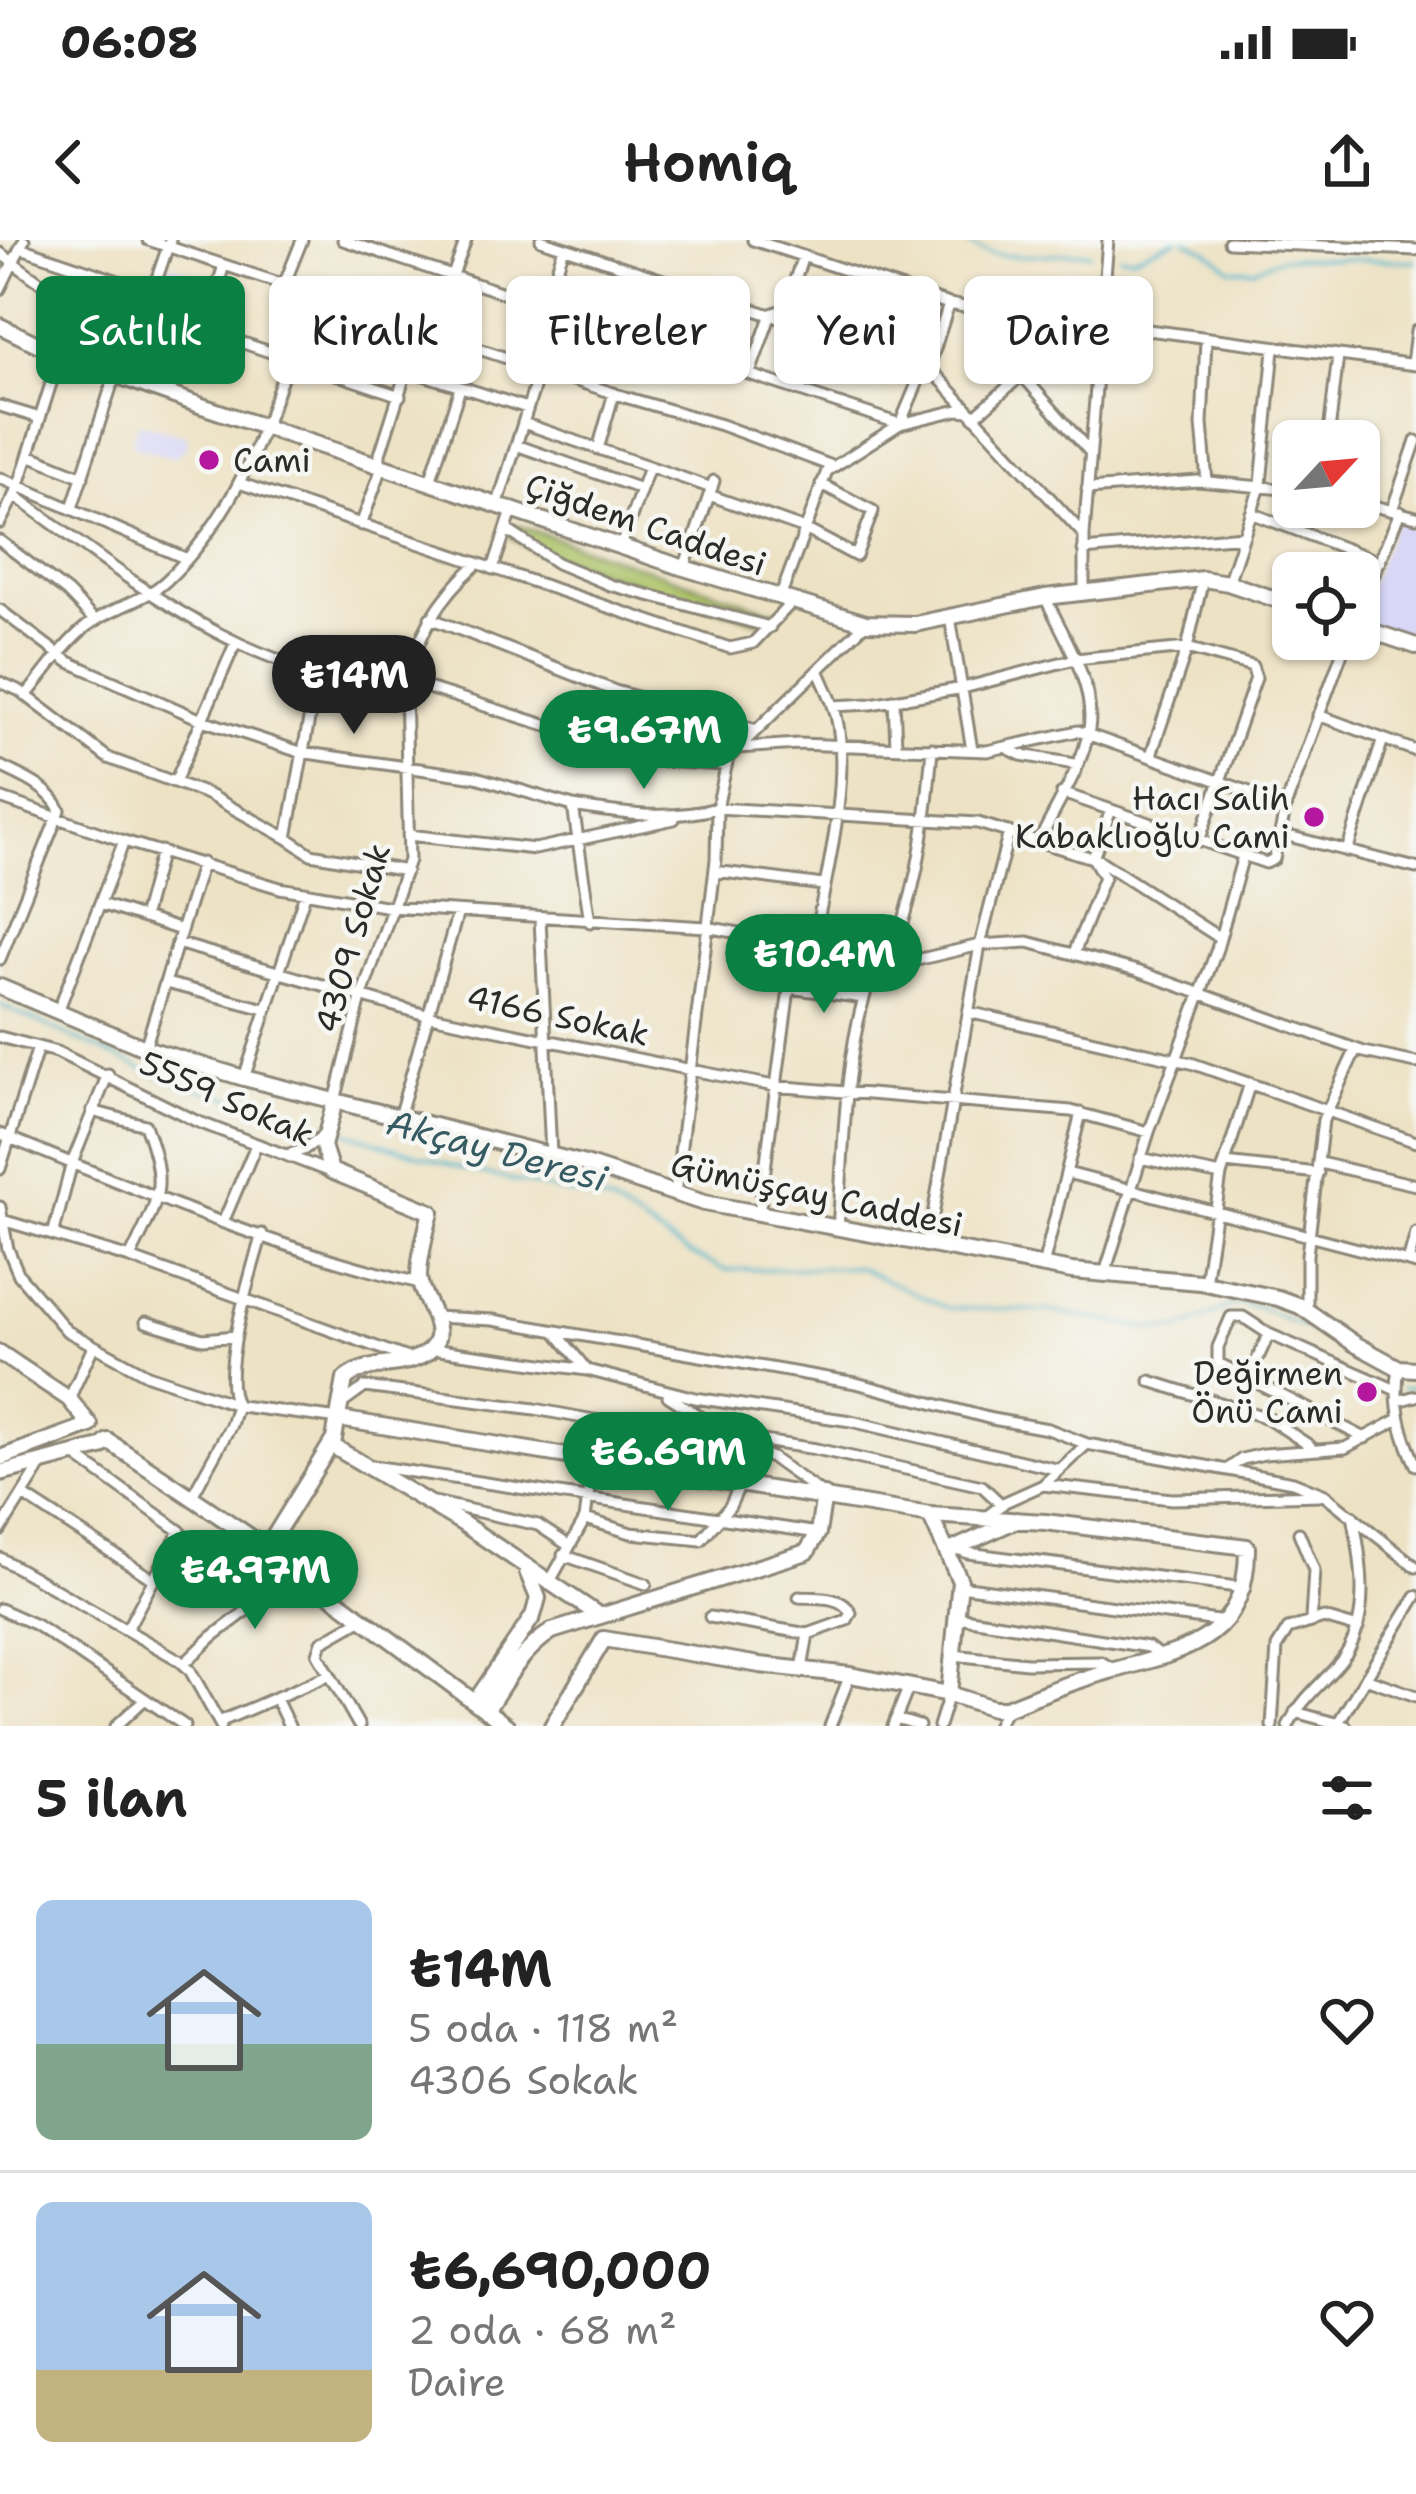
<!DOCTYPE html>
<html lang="tr">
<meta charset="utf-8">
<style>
:root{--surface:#fff;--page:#f2f2f2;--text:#222;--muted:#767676;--line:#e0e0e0;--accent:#0b8043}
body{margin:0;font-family:"Shantell Sans",sans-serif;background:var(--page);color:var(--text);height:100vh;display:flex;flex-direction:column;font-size:45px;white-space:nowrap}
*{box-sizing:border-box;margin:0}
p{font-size:39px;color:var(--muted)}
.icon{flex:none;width:66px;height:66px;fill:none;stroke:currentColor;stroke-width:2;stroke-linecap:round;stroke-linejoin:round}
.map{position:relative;height:1486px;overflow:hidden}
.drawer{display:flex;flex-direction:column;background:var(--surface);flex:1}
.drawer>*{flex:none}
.top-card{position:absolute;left:36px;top:36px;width:1344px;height:108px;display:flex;gap:24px}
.needle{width:78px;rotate:64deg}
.buttons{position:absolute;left:1272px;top:180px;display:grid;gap:24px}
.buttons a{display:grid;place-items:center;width:108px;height:108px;border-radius:18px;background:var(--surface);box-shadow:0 3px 9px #0004;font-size:60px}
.price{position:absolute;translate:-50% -102px;padding:0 27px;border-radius:42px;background:var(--accent);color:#fff;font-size:39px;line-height:78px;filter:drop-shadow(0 3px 6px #0008)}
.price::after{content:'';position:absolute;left:50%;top:72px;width:36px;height:27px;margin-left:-18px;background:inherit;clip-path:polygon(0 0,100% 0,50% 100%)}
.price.current{background:#222;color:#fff}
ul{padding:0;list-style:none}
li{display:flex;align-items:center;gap:36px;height:300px;padding:0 36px}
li+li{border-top:3px solid var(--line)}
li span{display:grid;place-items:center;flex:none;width:336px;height:240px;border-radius:18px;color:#555}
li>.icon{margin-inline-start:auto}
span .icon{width:144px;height:144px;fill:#fffc;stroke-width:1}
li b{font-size:51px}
h2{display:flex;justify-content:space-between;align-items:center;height:144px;padding:0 36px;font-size:51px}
.tag{padding:0 42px;border-radius:18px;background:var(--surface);box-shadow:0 3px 9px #0004;font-size:42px;line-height:108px}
.tag.current{background:var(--accent);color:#fff}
.status{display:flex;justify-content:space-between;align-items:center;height:84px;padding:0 60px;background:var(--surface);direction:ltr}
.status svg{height:33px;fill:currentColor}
header{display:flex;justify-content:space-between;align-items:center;height:156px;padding:0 36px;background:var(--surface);font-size:54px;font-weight:600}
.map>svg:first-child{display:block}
</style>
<div class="status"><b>06:08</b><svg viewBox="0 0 49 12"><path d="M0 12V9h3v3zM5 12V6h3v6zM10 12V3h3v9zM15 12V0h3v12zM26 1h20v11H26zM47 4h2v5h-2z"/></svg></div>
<header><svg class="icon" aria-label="back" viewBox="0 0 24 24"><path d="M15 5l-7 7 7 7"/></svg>Homiq<svg class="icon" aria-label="share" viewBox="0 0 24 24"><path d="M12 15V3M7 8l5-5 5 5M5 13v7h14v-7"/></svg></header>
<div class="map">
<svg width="1416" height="1486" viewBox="0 0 1416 1486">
<rect width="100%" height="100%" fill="#f6f6f2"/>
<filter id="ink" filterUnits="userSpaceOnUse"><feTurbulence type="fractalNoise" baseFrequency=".00833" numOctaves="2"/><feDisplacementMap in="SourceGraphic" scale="24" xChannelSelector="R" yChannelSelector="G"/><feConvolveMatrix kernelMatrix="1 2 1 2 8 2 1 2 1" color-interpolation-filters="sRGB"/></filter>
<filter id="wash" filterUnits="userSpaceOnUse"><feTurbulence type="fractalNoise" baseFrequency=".004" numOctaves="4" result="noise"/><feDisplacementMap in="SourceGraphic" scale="48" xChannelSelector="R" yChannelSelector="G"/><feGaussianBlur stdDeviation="2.7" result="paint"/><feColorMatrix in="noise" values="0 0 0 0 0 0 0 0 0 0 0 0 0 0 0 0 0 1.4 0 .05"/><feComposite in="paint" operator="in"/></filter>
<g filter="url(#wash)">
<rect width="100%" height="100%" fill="#ede2c4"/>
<!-- built -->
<path fill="#d8d7f8" d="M170 24 214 40 201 78 157 63Z
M138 183 184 195 188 199 184 212 179 211 176 218 134 207 132 203Z
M1400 272 1416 278V406L1359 387V370Z"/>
<!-- green -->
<path fill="#aec56a" stroke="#6c784a" stroke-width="3" d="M516 285 776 372 772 380 764 383 533 310 511 298Z"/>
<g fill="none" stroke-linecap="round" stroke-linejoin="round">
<!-- stream -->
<path stroke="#4cb3cb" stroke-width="3" d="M962 0C999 28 1049 10 1091 13
M1184 0 1206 10 1231 29 1253 30 1280 18 1416 21
M1120 16 1133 17 1176 0
M0 765 165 839 324 885
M333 888 463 929 610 963 690 1014 726 1030 857 1027 947 1068 1051 1071 1152 1089H1181L1237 1063 1262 1068 1331 1100 1386 1138
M1402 1149 1416 1148"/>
</g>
</g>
<g filter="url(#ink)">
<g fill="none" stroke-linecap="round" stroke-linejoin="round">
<!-- street casing -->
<g stroke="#8c8678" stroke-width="15">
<path id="street" d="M148 0 625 157 721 185 832 226
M343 0 900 184 958 170 968 171
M541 0 929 127 1084 295
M753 0 949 64 1075 88 1102 84 1416 125
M1229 2 1416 10
M21 8 151 52
M0 13 59 56 94 70 135 80 152 72 400 156
M453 35 466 0
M284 45 302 0
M0 49 24 0
M545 65 564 8
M204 91 224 25
M1206 100 1202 184 1207 242
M1412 124 1416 91
M408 130 527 168
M750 133 771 74 785 69 803 16
M1022 135 1090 212
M123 138 170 0
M0 166 40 178
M974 177 1075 88
M523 183 712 248
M1328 201 1338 116
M516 205 641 249
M598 209 614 153
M29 215 83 237
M0 238 187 319
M430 241 460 148
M239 243 730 408 753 403 792 362
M1087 249 1198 241 1293 250
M14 255C138 345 245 437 405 447
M709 255 805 289 856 316 873 271 821 244
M1359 262 1416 277
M498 263 539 132 550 120 564 72
M72 268 115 135
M1392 270 1416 201
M1251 273 1380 322
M0 283 18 248 60 115
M361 285 380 233V214L418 94 424 89
M507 290 557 323 610 345 770 387
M0 301 67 352 95 381
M621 306 649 227
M1083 310 1243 296
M684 328 714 241
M493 329 513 268
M1228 343 1261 244 1274 109
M1084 352V295L1108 0
M780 358 827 231 900 184 922 132 929 127 949 64
M0 370 69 422 202 480 300 512 476 537 573 566 590 682
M1359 370 1400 272
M950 377 972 510
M430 378 615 451 754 489
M1347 399 1286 565 1280 594 1416 628
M318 431 287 598 311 614 406 631
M406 441 659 521 724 525
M0 442 20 451 108 518 207 554 287 598
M26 456C45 433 64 404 87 386 111 367 144 362 167 340 248 263 278 155 308 52
M894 460 896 506
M833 466 871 464 963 448 1075 419 1187 408 1252 426 1256 438 1199 601
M1318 475 1416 511
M596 501 615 451
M737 508 798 504 987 511 1078 491 1286 565
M1007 508 1021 515 1075 524
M1151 515 1187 408 1203 339
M0 526C23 537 49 547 60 570L0 719
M175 542 235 404
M1062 553 1266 623 1274 619 1280 594
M0 558 124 601 280 648 390 667 706 687 904 723 980 705 1028 702 1137 731 1364 812 1416 823
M573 566C621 574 669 581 717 568L978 583 1099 620 1220 698
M408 595 535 609 674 579
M1040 600C1056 566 1083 526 1089 489 1096 445 1063 395 1045 357
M1347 611 1383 499
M715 631 823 645
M101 664 181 690
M143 678 161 611
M540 678 551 915
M177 703 426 775 691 830 774 846 1071 871 1149 892
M813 707C825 639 852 543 836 475 833 461 825 446 819 432
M1074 713 1104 637 1093 618 1111 570
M166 743 265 769
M789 748 864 758
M58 771 124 601
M968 772 1191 823 1416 902
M0 797 57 812 196 881 333 933
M145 808 202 623
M244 838 305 654
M335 861 361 758 409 620 405 447C417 396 438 359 477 324
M92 871 145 885C169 950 158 959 130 1018
M399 877 458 672
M0 894C133 948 279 1011 420 1043
M286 915 303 910 324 895
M1140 918 1221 935
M1225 923 1318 933
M1320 923 1416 945
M0 929 38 807
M1067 933 1416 1024
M675 954 716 620 717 568 728 518 866 383
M0 967 8 1009 19 1035 67 1091 148 1135 240 1166 339 1179
M759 974 795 704
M2 980 130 1018 410 1119
M224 980 256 905
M838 989C844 911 843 827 866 751 873 729 891 720 898 698 920 637 927 572 932 508
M53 995 72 923 108 834
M928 1004 980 705 1009 592
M1408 1022 1416 993
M1043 1026 1081 873
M1105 1033 1149 892 1217 709 1243 616
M1205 1043 1221 935 1250 843
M1307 1071V1015L1323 880 1356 809
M435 1077 493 1080 856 1143 992 1179 1048 1189 1087 1204 1293 1242 1325 1255 1416 1327
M146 1082 203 1099 236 1096
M555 1091 586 1129
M431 1109 587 1130 695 1158 851 1181 1056 1229
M1399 1128C1393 1161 1401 1194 1416 1225
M1249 1137 1269 1094
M1150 1141 1268 1178 1310 1206
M668 1156 735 1199
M69 1159 93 1107
M1398 1161 1416 1156
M340 1165 365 1147 535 1169 750 1209 772 1218 824 1255
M730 1196 816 1209 982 1246 1002 1265
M1365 1198 1218 1123V1107L1231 1077H1243L1269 1094 1396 1150
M73 1214 180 1291 127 1389
M373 1226 818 1293
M1228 1229 1242 1219 1264 1214 1345 1208 1399 1179
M1043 1245 1172 1259 1320 1255
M23 1255 154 1340
M192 1256 231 1185 237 1165C218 1137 252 1029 262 994
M434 1262 538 1285 568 1305
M986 1277 1005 1262 1043 1245 1087 1204
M585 1279 631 1293 701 1300 730 1266 741 1242
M0 1291 43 1222
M1299 1293 1314 1330 1311 1379
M956 1308 968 1313 1245 1348
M563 1315 646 1344
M0 1318 179 1420 190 1430 221 1486
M549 1343 585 1279 593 1218
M960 1346 1225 1382
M799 1357C816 1358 842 1355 851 1373L847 1380 808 1394 802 1429
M0 1369 36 1385 185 1486
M710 1377 808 1394
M957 1377 1148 1407 1162 1418
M953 1415 1027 1423 1101 1422 1113 1429
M184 1424 212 1397 299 1331
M1368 1439 1416 1456
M276 1459 289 1486
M1295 1472 1346 1486
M896 1479 919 1486
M219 1482 329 1435
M116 1486 145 1459
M359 1486 318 1414 322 1402 364 1378
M830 1486 850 1435
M893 1486 909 1446
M939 1486 949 1454
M997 1486 1006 1468
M1272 1486 1277 1407 1288 1389 1324 1378 1358 1388
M1288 1486C1300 1460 1323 1443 1341 1421 1372 1382 1362 1322 1353 1276
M1336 1486 1416 1356"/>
</g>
<!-- secondary casing -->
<g stroke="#8c8678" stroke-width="20">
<path id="secondary" d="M0 86 60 115 202 166 684 328 866 383 915 384 1045 357 1203 339 1228 343 1293 365
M1359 387 1416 406
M0 747 145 808 244 838 585 924 704 963 1072 1031 1200 1042 1278 1058 1300 1066 1355 1104 1399 1128 1416 1129
M0 1113 69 1159 90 1185
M339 1179 930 1275 1045 1282 1247 1307C1248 1404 1179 1412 1103 1433 1070 1442 1038 1455 1006 1468H993L949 1454 850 1435 760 1425 604 1399 552 1486
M108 1201 267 1308 507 1486
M331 1205 462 1283 600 1376
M0 1218 90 1185
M0 1233 101 1207 108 1201
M930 1275 960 1341 949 1454
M267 1308 334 1199 345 1139C368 1120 401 1129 425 1114 456 1094 420 1061 419 1037 419 1016 426 992 431 972L331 931 323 906 335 861
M949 1311 1017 1280
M475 1462 533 1376 538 1358 527 1331
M486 1471C505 1441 522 1410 552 1391L807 1312 818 1293 824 1255"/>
</g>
<!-- street -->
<use href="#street" stroke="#fff" stroke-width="9"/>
<!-- secondary -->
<use href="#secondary" stroke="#fff" stroke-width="14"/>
</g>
</g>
<!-- markers -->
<g fill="#b5179e" stroke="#f6f6f2" stroke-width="4.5">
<circle cx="209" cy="220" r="12"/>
<circle cx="1314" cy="577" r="12"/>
<circle cx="1367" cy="1152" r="12"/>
</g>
<g text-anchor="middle" stroke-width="9" stroke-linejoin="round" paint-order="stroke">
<!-- poi labels -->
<g font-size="33" fill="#2b2b2b" stroke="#f6f6f2" text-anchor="end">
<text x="233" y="232" text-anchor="start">Cami</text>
<text x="1290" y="570">Hacı Salih<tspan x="1290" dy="38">Kabaklıoğlu Cami</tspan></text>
<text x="1343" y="1145">Değirmen<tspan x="1343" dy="38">Önü Cami</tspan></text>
</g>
<!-- street labels -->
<g font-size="33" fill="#2b2b2b" stroke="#f6f6f2">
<text transform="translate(646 284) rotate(19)" y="12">Çiğdem Caddesi</text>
<text transform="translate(352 698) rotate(-74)" y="12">4309 Sokak</text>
<text transform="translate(558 775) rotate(12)" y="12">4166 Sokak</text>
<text transform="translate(227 858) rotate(24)" y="12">5559 Sokak</text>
<text transform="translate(817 954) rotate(12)" y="12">Gümüşçay Caddesi</text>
</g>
<!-- water labels -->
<g font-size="36" font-style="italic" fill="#375b63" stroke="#f6f6f2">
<text transform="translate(497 910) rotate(15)" y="13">Akçay Deresi</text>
</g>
</g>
</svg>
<div class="buttons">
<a><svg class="needle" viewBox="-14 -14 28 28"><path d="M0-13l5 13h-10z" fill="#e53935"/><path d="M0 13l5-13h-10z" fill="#767676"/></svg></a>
<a><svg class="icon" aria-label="locate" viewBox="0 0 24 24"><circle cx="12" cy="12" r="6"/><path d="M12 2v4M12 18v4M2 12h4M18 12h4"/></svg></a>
</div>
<b class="price current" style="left:354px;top:497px">₺14M</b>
<b class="price" style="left:644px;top:552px">₺9.67M</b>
<b class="price" style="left:824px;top:776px">₺10.4M</b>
<b class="price" style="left:668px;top:1274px">₺6.69M</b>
<b class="price" style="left:255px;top:1392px">₺4.97M</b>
<div class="top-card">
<a class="tag current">Satılık</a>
<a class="tag">Kiralık</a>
<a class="tag">Filtreler</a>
<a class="tag">Yeni</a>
<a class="tag">Daire</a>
</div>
</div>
<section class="drawer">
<h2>5 ilan<svg class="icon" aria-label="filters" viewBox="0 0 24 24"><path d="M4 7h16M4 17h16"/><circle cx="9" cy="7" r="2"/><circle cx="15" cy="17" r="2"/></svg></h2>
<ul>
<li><span style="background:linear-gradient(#a9c7e8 60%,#7fa58c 0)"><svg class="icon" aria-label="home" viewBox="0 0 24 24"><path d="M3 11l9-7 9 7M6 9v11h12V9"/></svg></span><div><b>₺14M</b><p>5 oda · 118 m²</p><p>4306 Sokak</p></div><svg class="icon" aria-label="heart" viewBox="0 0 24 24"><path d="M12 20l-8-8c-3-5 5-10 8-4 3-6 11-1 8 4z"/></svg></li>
<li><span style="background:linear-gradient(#a9c7e8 70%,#c2b280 0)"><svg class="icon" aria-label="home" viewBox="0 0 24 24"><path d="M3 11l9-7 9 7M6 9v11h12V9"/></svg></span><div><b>₺6,690,000</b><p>2 oda · 68 m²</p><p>Daire</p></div><svg class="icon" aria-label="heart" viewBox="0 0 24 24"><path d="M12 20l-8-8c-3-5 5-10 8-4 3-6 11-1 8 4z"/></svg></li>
</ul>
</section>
